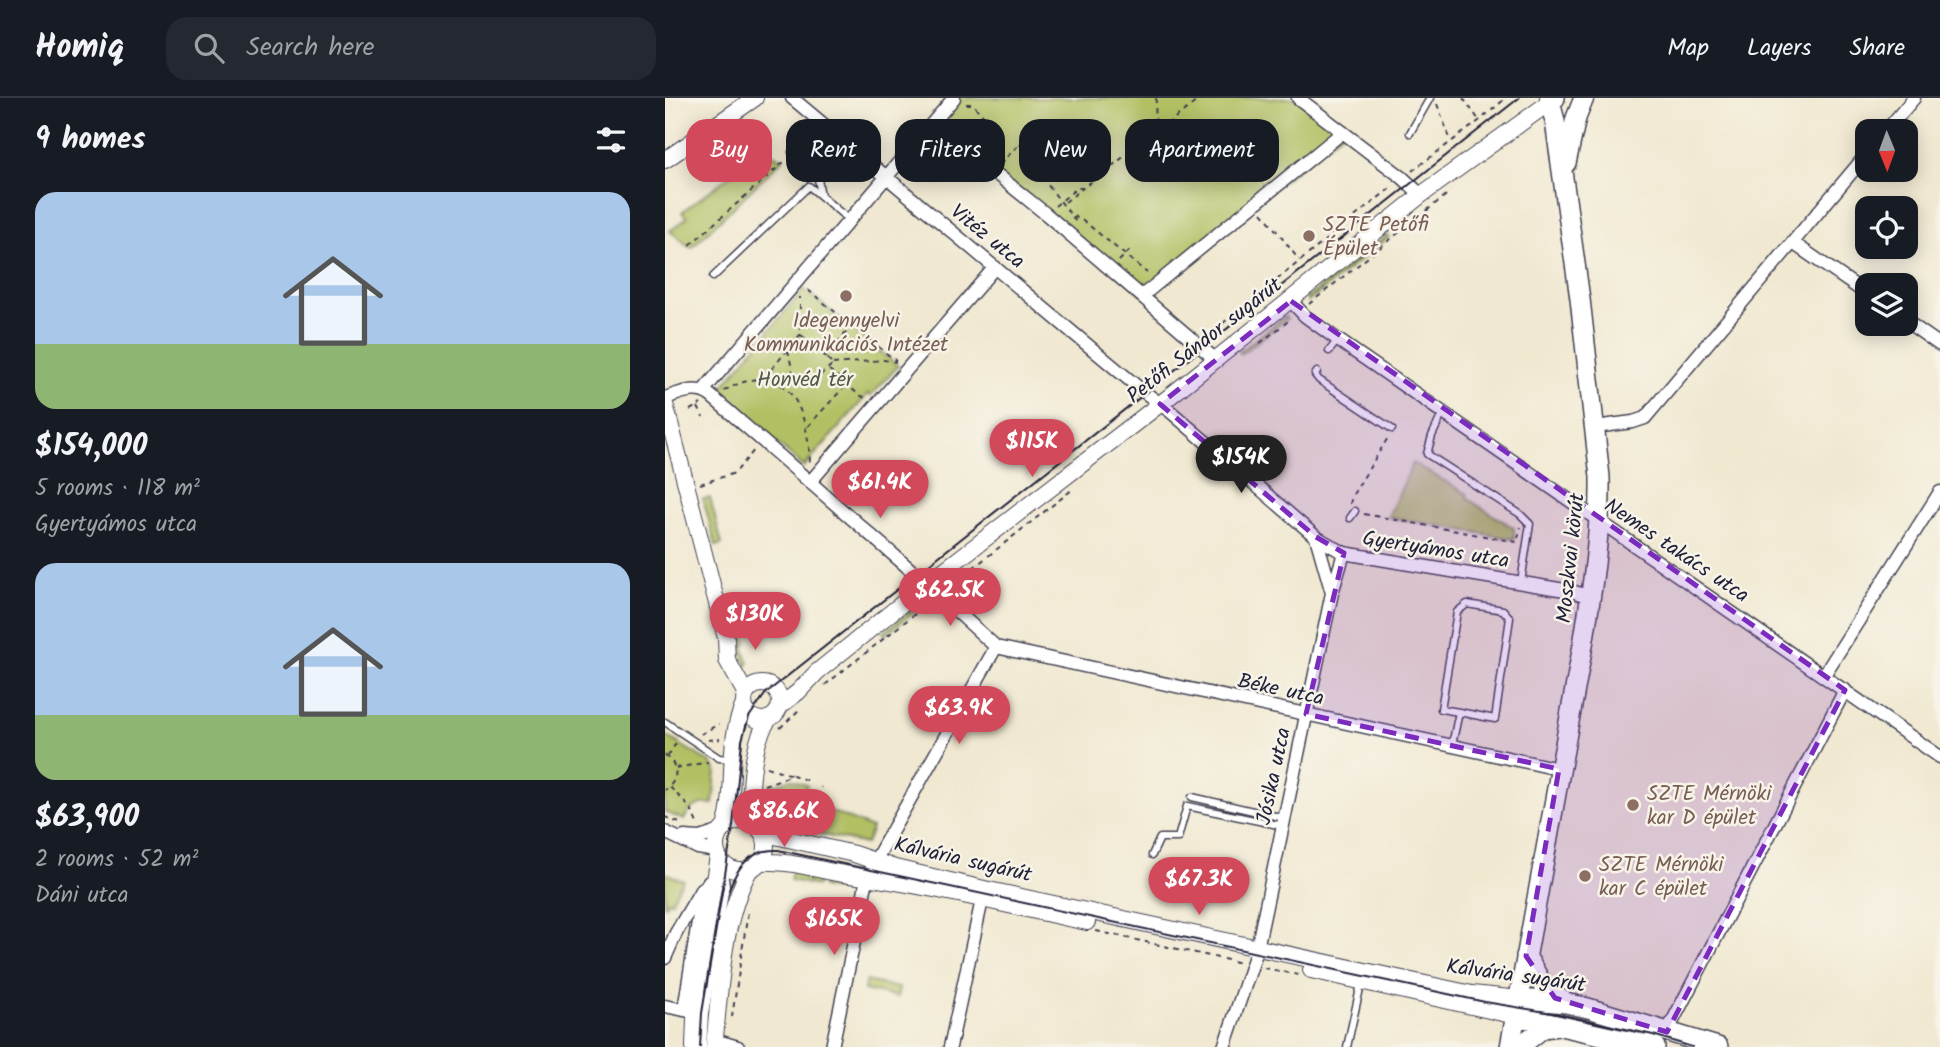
<!DOCTYPE html>
<meta charset="utf-8">
<style>
:root{--surface:#171b24;--page:#242831;--text:#f1f3f6;--muted:#9ea1a6;--line:#363941;--accent:#d1495b}
body{margin:0;font-family:Kalam,sans-serif;background:var(--page);color:var(--text);height:100vh;display:flex;flex-direction:column;font-size:26px;white-space:nowrap}
*{box-sizing:border-box;margin:0}
p{font-size:23px;color:var(--muted)}
.icon{flex:none;width:38px;height:38px;fill:none;stroke:currentColor;stroke-width:2;stroke-linecap:round;stroke-linejoin:round}
.map{position:relative;flex:1;overflow:hidden}
.side{display:flex;flex-direction:column;background:var(--surface);width:665px}
.side>*{flex:none}
.top-card{position:absolute;left:21px;top:21px;width:665px;height:63px;display:flex;gap:14px}
.needle{width:46px;rotate:179deg}
.buttons{position:absolute;left:1190px;top:21px;display:grid;gap:14px}
.buttons a{display:grid;place-items:center;width:63px;height:63px;border-radius:14px;background:var(--surface);box-shadow:0 4px 18px #0003;font-size:35px}
.price{position:absolute;translate:-50% -60px;padding:0 16px;border-radius:24px;background:var(--accent);color:#fff;font-size:23px;line-height:46px;filter:drop-shadow(0 2px 4px #0008)}
.price::after{content:'';position:absolute;left:50%;top:42px;width:21px;height:16px;margin-left:-10px;background:inherit;clip-path:polygon(0 0,100% 0,50% 100%)}
.price.selected{background:#222;color:#fff}
ul{padding:0;list-style:none}
li{display:grid;align-content:center;gap:14px;height:371px;padding:0 35px}
li span{display:grid;place-items:center;height:217px;border-radius:21px;color:#555}
li>.icon{margin-inline-start:auto}
span .icon{width:126px;height:126px;fill:#fffc;stroke-width:1}
li b{font-size:30px}
h2{display:flex;justify-content:space-between;align-items:center;height:84px;padding:0 35px;font-size:30px}
.tag{padding:0 24px;border-radius:21px;background:var(--surface);box-shadow:0 4px 18px #0003;font-size:24px;line-height:63px}
.tag.selected{background:var(--accent);color:#fff}
header{display:flex;align-items:center;gap:42px;box-sizing:border-box;height:98px;padding:0 35px;background:var(--surface);border-bottom:2px solid var(--line)}
header strong{font-size:33px}
nav{display:flex;gap:38px;margin-inline-start:auto;font-size:24px}
.search{width:490px;height:63px;background:var(--page);display:flex;align-items:center;gap:18px;box-sizing:border-box;padding:0 24px;border-radius:21px;color:var(--muted);font-size:26px}
main{display:flex;flex:1;min-height:0}
.map>svg:first-child{display:block}
</style>
<header>
<strong>Homiq</strong>
<div class="search"><svg class="icon" aria-label="search" viewBox="0 0 24 24"><circle cx="10" cy="10" r="6"/><path d="M15 15l6 6"/></svg>Search here</div>
<nav><a>Map</a><a>Layers</a><a>Share</a></nav>
</header>
<main>
<section class="side">
<h2>9 homes<svg class="icon" aria-label="filters" viewBox="0 0 24 24"><path d="M4 7h16M4 17h16"/><circle cx="9" cy="7" r="2"/><circle cx="15" cy="17" r="2"/></svg></h2>
<ul>
<li><span style="background:linear-gradient(#a9c7e8 70%,#8fb573 0)"><svg class="icon" aria-label="home" viewBox="0 0 24 24"><path d="M3 11l9-7 9 7M6 9v11h12V9"/></svg></span><div><b>$154,000</b><p>5 rooms · 118 m²</p><p>Gyertyámos utca</p></div></li>
<li><span style="background:linear-gradient(#a9c7e8 70%,#8fb573 0)"><svg class="icon" aria-label="home" viewBox="0 0 24 24"><path d="M3 11l9-7 9 7M6 9v11h12V9"/></svg></span><div><b>$63,900</b><p>2 rooms · 52 m²</p><p>Dáni utca</p></div></li>
</ul>
</section>
<div class="map">
<svg width="1275" height="949" viewBox="0 0 1275 949">
<rect width="100%" height="100%" fill="#f7f3e8"/>
<filter id="ink" filterUnits="userSpaceOnUse"><feTurbulence type="fractalNoise" baseFrequency=".0143" numOctaves="2"/><feDisplacementMap in="SourceGraphic" scale="14" xChannelSelector="R" yChannelSelector="G"/><feConvolveMatrix kernelMatrix="1 2 1 2 8 2 1 2 1" color-interpolation-filters="sRGB"/></filter>
<filter id="wash" filterUnits="userSpaceOnUse"><feTurbulence type="fractalNoise" baseFrequency=".00686" numOctaves="4" result="noise"/><feDisplacementMap in="SourceGraphic" scale="28" xChannelSelector="R" yChannelSelector="G"/><feGaussianBlur stdDeviation="1.57" result="paint"/><feColorMatrix in="noise" values="0 0 0 0 0 0 0 0 0 0 0 0 0 0 0 0 0 1.4 0 .05"/><feComposite in="paint" operator="in"/></filter>
<g filter="url(#wash)">
<rect width="100%" height="100%" fill="#f0e8d0"/>
<!-- green -->
<path fill="#b2c063" stroke="#6a714f" stroke-width="2" d="M289 0H633L678 34 478 197 268 25Z
M99 52 118 61 26 150 5 133 22 120 17 114Z
M722 137 724 139 643 204 641 201Z
M139 191 233 268 206 298 203 296 139 369 53 294Z
M620 218 622 221 576 256 574 254Z
M748 365 802 396 803 401 849 430V441L723 419Z
M45 400 57 446 51 448 38 401Z
M259 501 261 504 220 537 218 534Z
M78 531 82 545 79 551 84 565 81 568 73 544Z
M0 637 47 666 51 673 48 706C35 704 25 709 19 722L0 714Z
M126 681 142 687 137 702 207 730 201 746 126 730 101 707 102 690Z
M127 773 154 779 152 788 125 782Z
M0 775 18 782 6 804 3 803 0 809Z
M159 780 186 786 184 795 157 789Z
M201 883 234 890 232 899 199 892Z"/>
</g>
<g filter="url(#ink)">
<g fill="none" stroke-linecap="round" stroke-linejoin="round">
<!-- lane casing -->
<g stroke="#414051" stroke-width="9">
<path id="lane" d="M745 35 765 0
M127 54 152 75 156 98
M48 179 144 88 183 121
M664 253 673 242
M652 274 650 277 654 282 727 331
M778 314 767 338 762 356 855 416 865 426 856 484
M685 420 690 413
M0 624 54 660 68 661
M787 647 794 614 830 621 845 520 838 512 802 506 792 514 776 611 794 614
M527 699 619 720
M487 757 495 740H513L522 708 618 728
M38 949 40 916 61 788 58 765
M682 949 696 886"/>
</g>
<!-- street casing -->
<g stroke="#414051" stroke-width="15">
<path id="street" d="M127 0 474 290 506 314 651 439 679 455 906 493 926 499
M633 0 738 80 756 97
M268 25 381 116 551 262
M1221 33 1249 0
M1128 145 1202 196
M478 197 678 34
M626 203 640 218 673 242 1275 659
M1241 223 1275 247
M39 292 289 0
M0 300C15 295 32 287 46 298L262 486 331 549
M930 329 968 324 980 320 1202 56
M146 383 330 169
M651 439 667 495
M331 549 894 671
M1159 577 1275 394
M0 734 33 750 52 753
M19 739 35 740 56 733
M0 860 11 835 36 792
M0 908 24 913
M19 912 38 792 44 784
M1002 934 1180 592
M49 942 73 949
M167 949 201 786 210 763 331 549
M285 949 317 802
M559 949 591 855 667 495 679 455"/>
</g>
<!-- secondary casing -->
<g stroke="#414051" stroke-width="18">
<path id="secondary" d="M0 62 90 0
M0 306 61 540 62 562 81 596
M79 604a18 18 0 1 1 36 0a18 18 0 1 1-36 0Z
M116 607 133 594 152 574 269 480 504 299 756 97 885 4 883 0
M51 748a25 25 0 1 1 50 0a25 25 0 1 1-50 0Z
M91 729C81 703 87 643 104 621
M60 730C73 686 60 648 79 606
M97 735 189 756 230 770 319 791 807 896 854 901
M95 764C126 762 154 773 185 777 265 787 344 808 422 824
M646 872 851 918
M29 949 31 893 53 758
M49 949C55 894 57 820 85 771"/>
</g>
<!-- primary casing -->
<g stroke="#414051" stroke-width="22">
<path id="primary" d="M901 65 911 20 919 0
M861 858 880 891 900 904
M854 901 901 905 923 910 1053 949
M851 918 990 949
M845 949 918 547C927 492 936 435 935 379L915 201 890 23 885 4 890 0
M854 949 878 930 893 928"/>
</g>
<!-- path -->
<path stroke="#414051" stroke-width="2" stroke-dasharray="5 5" stroke-linecap="butt" d="M491 0 490 21 496 28
M798 0 814 22
M301 6H308L319 19
M772 6 786 43
M484 38 478 29 480 24 489 21
M505 40 510 21
M355 46 379 82 412 125
M474 48 490 50
M335 66 375 25
M747 73 814 23 841 0
M400 104 417 91
M390 108 412 90H418L536 0
M597 114 634 162
M408 118 420 124 482 175
M25 147 121 62
M454 163 465 152
M143 192 231 263
M644 206 785 94
M136 237 161 259 189 225
M542 238 728 88
M595 245 626 221
M123 252 129 281
M168 266 219 262 231 264
M164 272C176 280 191 297 201 300
M104 280 105 273 135 237V199
M487 281 494 288
M116 284 153 279 168 266 161 259
M59 293C123 256 143 312 145 365
M33 309 38 319
M25 312 36 306
M143 328 182 286
M35 386 70 375 90 351
M685 406 687 398 724 338
M699 416 852 444
M853 440 856 429
M284 489 408 391
M160 587 265 504
M115 630 134 612
M36 636 54 626
M43 642 55 641
M0 657C14 667 14 682 0 692
M3 658 13 642
M102 669 127 677
M11 670 43 664
M99 687 128 677 143 683
M5 689 26 711 33 728
M101 712 115 725
M0 719 17 726
M124 727C140 718 149 706 156 689
M431 833 576 865
M599 870 634 877
M67 919 83 814"/>
<!-- lane -->
<use href="#lane" stroke="#fff" stroke-width="6"/>
<!-- street -->
<use href="#street" stroke="#fff" stroke-width="12"/>
<!-- secondary -->
<use href="#secondary" stroke="#fff" stroke-width="16"/>
<!-- primary -->
<use href="#primary" stroke="#fff" stroke-width="19"/>
<!-- tram -->
<path stroke="#22223b" stroke-width="2" d="M64 792C72 768 86 751 113 752L820 904 893 916 988 937 1027 949
M35 949 37 915 68 728 77 642 84 619 101 595 854 0"/>
</g>
</g>
<!-- marked area -->
<path fill="#7b2cbf" fill-opacity="0.2" stroke="#7b2cbf" stroke-width="5" stroke-dasharray="14 9" stroke-linejoin="round" d="M626 203 1180 592 1002 934 890 900 861 858 894 671 641 616 679 455 651 439 495 306Z"/>
<!-- markers -->
<g fill="#8d6e63" stroke="#f7f3e8" stroke-width="2.5">
<circle cx="644" cy="138" r="7"/>
<circle cx="181" cy="198" r="7"/>
<circle cx="968" cy="707" r="7"/>
<circle cx="920" cy="778" r="7"/>
</g>
<g text-anchor="middle" stroke-width="5" stroke-linejoin="round" paint-order="stroke">
<!-- education labels -->
<g font-size="21" fill="#785e54" stroke="#f7f3e8" text-anchor="start">
<text x="658" y="133">SZTE Petőfi<tspan x="658" dy="24">Épület</tspan></text>
<text x="181" y="229" text-anchor="middle">Idegennyelvi<tspan x="181" dy="24">Kommunikációs Intézet</tspan></text>
<text x="982" y="702">SZTE Mérnöki<tspan x="982" dy="24">kar D épület</tspan></text>
<text x="934" y="773">SZTE Mérnöki<tspan x="934" dy="24">kar C épület</tspan></text>
</g>
<!-- street labels -->
<g font-size="21" fill="#22223b" stroke="#f7f3e8">
<text transform="translate(323 138) rotate(39)" y="7">Vitéz utca</text>
<text transform="translate(539 242) rotate(-38)" y="7">Petőfi Sándor sugárút</text>
<text transform="translate(771 451) rotate(9)" y="7">Gyertyámos utca</text>
<text transform="translate(1012 452) rotate(34)" y="7">Nemes takács utca</text>
<text transform="translate(905 460) rotate(-84)" y="7">Moszkvai körút</text>
<text transform="translate(616 591) rotate(12)" y="7">Béke utca</text>
<text transform="translate(608 678) rotate(-78)" y="7">Jósika utca</text>
<text transform="translate(298 761) rotate(13)" y="7">Kálvária sugárút</text>
<text transform="translate(851 877) rotate(8)" y="7">Kálvária sugárút</text>
</g>
<!-- park labels -->
<g font-size="21" fill="#545949" stroke="#f7f3e8">
<text x="140" y="288">Honvéd tér</text>
</g>
</g>
</svg>
<div class="buttons">
<a><svg class="needle" viewBox="-14 -14 28 28"><path d="M0-13l5 13h-10z" fill="#e53935"/><path d="M0 13l5-13h-10z" fill="#9ea1a6"/></svg></a>
<a><svg class="icon" aria-label="locate" viewBox="0 0 24 24"><circle cx="12" cy="12" r="6"/><path d="M12 2v4M12 18v4M2 12h4M18 12h4"/></svg></a>
<a><svg class="icon" aria-label="layers" viewBox="0 0 24 24"><path d="M12 4l9 5-9 5-9-5zM3 14l9 5 9-5"/></svg></a>
</div>
<b class="price" style="left:367px;top:381px">$115K</b>
<b class="price selected" style="left:576px;top:397px">$154K</b>
<b class="price" style="left:215px;top:422px">$61.4K</b>
<b class="price" style="left:285px;top:530px">$62.5K</b>
<b class="price" style="left:90px;top:554px">$130K</b>
<b class="price" style="left:294px;top:648px">$63.9K</b>
<b class="price" style="left:119px;top:751px">$86.6K</b>
<b class="price" style="left:534px;top:819px">$67.3K</b>
<b class="price" style="left:169px;top:859px">$165K</b>
<div class="top-card">
<a class="tag selected">Buy</a>
<a class="tag">Rent</a>
<a class="tag">Filters</a>
<a class="tag">New</a>
<a class="tag">Apartment</a>
</div>
</div>
</main>
